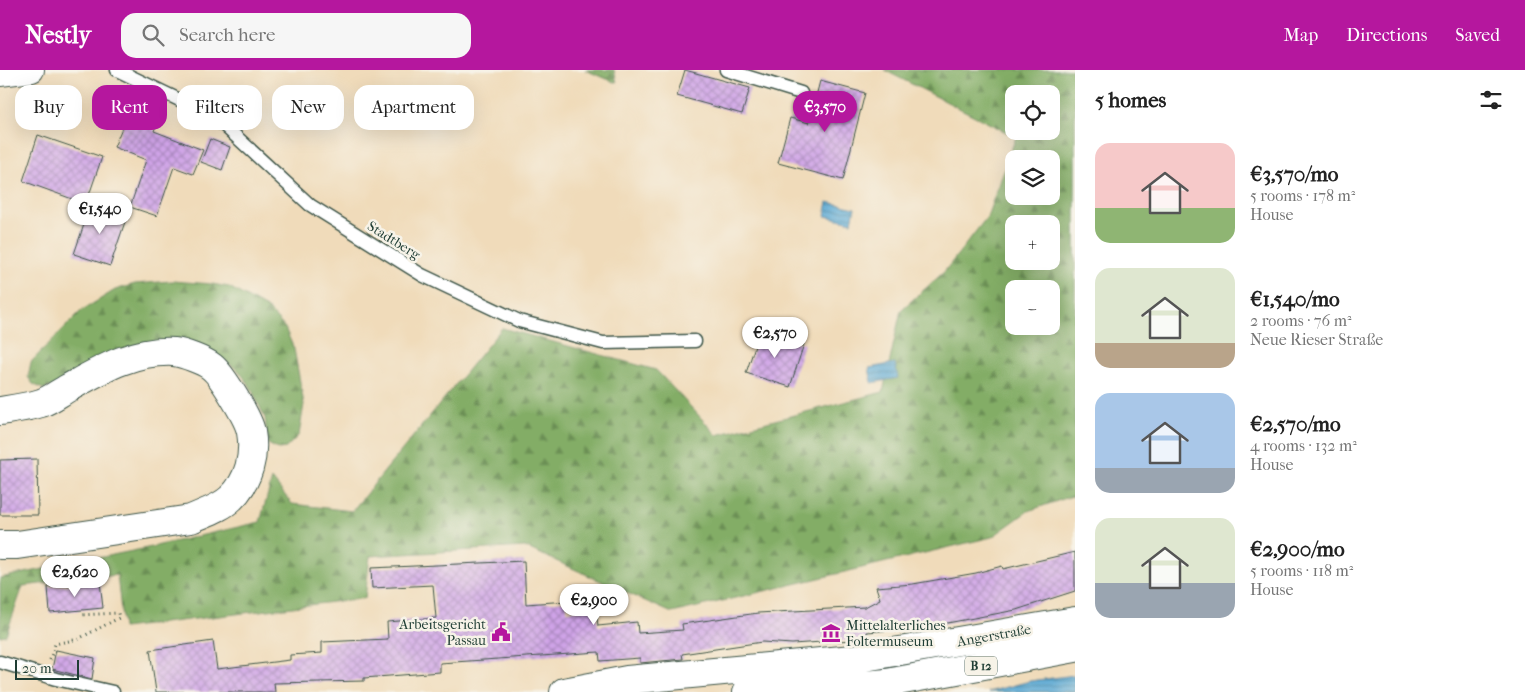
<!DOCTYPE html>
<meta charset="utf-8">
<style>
:root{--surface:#fff;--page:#f6f6f6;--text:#222;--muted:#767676;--accent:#b5179e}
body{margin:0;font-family:"IM FELL French Canon",serif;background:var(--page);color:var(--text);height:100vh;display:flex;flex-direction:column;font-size:19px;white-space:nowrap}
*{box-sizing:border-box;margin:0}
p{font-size:16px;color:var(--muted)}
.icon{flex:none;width:28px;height:28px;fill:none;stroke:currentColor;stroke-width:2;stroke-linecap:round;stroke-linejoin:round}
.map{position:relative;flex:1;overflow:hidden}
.details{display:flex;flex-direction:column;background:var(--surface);width:450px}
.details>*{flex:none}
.banner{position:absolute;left:15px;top:15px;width:475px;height:45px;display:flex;gap:10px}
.buttons{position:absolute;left:1005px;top:15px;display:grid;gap:10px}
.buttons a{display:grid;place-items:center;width:55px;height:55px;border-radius:10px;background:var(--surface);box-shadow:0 5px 20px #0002;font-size:25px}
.scale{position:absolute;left:15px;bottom:12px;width:64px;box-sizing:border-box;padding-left:5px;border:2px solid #1f3d34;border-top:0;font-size:14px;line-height:18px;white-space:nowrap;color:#1f3d34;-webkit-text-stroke:4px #f7f3e8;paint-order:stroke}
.price{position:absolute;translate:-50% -42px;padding:0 11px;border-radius:18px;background:#fff;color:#222;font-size:16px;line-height:32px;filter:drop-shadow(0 1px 2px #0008)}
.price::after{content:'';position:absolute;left:50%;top:30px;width:15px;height:11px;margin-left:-8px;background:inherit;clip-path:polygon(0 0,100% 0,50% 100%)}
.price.current{background:var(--accent);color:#fff}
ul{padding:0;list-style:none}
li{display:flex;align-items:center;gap:15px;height:125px;padding:0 20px}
li span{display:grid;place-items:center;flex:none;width:140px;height:100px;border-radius:15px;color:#555}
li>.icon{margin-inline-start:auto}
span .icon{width:60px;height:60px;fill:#fffc;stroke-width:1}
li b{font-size:21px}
h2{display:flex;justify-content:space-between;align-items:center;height:60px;padding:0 20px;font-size:21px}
.chip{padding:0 18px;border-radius:15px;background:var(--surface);box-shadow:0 5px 20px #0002;font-size:18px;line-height:45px}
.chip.current{background:var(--accent);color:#fff}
header{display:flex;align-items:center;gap:30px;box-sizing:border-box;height:70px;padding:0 25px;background:var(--accent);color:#fff}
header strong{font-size:24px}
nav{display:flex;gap:28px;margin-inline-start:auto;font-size:18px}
.search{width:350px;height:45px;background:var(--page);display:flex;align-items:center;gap:12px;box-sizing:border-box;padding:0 18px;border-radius:15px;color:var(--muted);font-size:19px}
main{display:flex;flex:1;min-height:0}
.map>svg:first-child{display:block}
</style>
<header>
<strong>Nestly</strong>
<div class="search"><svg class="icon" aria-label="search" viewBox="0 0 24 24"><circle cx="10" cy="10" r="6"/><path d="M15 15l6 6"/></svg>Search here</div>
<nav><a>Map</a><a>Directions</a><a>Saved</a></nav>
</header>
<main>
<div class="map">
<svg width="1075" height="622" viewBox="0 0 1075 622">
<defs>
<pattern id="forest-firs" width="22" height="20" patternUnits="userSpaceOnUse" patternTransform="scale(1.25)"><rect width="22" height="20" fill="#83ad66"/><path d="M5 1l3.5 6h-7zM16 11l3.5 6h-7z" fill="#6b8e55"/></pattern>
<pattern id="water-rules" width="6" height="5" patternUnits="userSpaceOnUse" patternTransform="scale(1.25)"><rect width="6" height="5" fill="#5ba9d4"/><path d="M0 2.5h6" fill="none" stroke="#4b8bad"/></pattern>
<pattern id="building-cross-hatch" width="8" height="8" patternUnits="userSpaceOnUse" patternTransform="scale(1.25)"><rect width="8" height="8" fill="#cfa3e7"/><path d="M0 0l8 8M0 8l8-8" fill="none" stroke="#a786bc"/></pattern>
</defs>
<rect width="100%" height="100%" fill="#f7f3e8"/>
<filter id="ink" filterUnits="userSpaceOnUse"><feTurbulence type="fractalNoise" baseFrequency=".02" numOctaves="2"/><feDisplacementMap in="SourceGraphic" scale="10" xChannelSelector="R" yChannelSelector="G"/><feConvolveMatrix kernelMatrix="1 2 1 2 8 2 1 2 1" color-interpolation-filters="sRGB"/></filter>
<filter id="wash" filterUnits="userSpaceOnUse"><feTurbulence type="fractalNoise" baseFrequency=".0096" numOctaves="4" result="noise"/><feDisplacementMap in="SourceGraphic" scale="20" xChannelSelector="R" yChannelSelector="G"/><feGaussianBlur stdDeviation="1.12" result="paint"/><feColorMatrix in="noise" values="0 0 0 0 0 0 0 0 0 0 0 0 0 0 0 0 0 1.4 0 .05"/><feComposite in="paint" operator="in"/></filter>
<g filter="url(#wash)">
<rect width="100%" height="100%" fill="#f0dbba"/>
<!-- forest -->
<path fill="url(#forest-firs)" stroke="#51754d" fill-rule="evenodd" d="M585 0H614L617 13Z
M884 0H1075V425L1028 441 992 467 672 543 525 477 370 486 365 528 123 558 117 505 23 516 6 565 0 566V508L147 478 260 452 272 409 292 434 352 441 502 258 656 300 717 365 883 322 901 240 944 202 987 147 1016 67ZM1014 24H1051V61H1014ZM1014 89H1051V126H1014ZM1014 154H1051V191H1014ZM1014 219H1051V256H1014Z
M172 211 212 214 229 217 268 239 285 258 294 279 304 334 299 365 286 378 278 379 268 374 265 348 250 316 239 301 226 291 198 277 43 319 33 314 28 307 31 292 81 241 115 220 135 214Z"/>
<!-- water -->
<path fill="url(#water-rules)" stroke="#3d7384" d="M828 132 855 138 852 152 825 146Z
M895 293 898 308 872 313 869 298Z
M1075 605V622H988L1030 611Z"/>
<g id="blocks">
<!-- building -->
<path fill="url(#building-cross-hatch)" d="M685 0 750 18 742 44 677 26Z
M820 11 865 23 843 110 778 93 790 48 809 53Z
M134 29 162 40 154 61 203 80 193 104 174 97 157 146 130 137 146 90 114 77Z
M38 65 102 87 86 134 23 111Z
M210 69 230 77 222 100 201 92Z
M91 134 127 146 110 196 74 184Z
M760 261 804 274 790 317 746 303Z
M37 389 38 445H0V390Z
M1075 482V521L1016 540 921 558 867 562 868 569 792 574 762 572 682 584 683 589 640 593V588L600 591 599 582 440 593V602L364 608V611L274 613 275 622H156L150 580 213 571 217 599 290 590V585L322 583V572L388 569 387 552 436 548 433 515 372 518 371 498 524 491 526 534 567 531V541L596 539 598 556 637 552 638 563 683 560 682 554 758 543 865 537 880 529 876 517 913 514 976 503 1002 496 1003 499Z
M100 512 103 538 50 543 48 517Z
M56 580 95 588 92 609 52 599Z"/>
</g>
</g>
<g filter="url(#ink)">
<use href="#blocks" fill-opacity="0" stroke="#3e5548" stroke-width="1"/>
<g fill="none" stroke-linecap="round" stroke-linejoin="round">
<!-- lane casing -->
<g stroke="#3e5548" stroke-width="15">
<path id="lane" d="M117 0 215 47 310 135 422 205 519 251 603 273 695 271
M726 0 801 23
M0 592 56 609 113 622"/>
</g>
<!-- street casing -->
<g stroke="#3e5548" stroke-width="26">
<path id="street" d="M0 4 32 0"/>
</g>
<!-- secondary casing -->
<g stroke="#3e5548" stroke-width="30">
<path id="secondary" d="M0 341C13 339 28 337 41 333 50 330 59 323 68 318 102 299 133 280 174 282 183 283 205 291 212 297 222 305 249 349 251 362 255 385 249 411 231 428 221 438 204 443 191 449L17 475H0"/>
</g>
<!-- primary casing -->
<g stroke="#3e5548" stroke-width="30">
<path id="primary" d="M564 622 627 610 853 589 1075 551
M747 622 799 606
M793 622 887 613 1075 578"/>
</g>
<!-- path -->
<path stroke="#3e5548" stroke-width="3" stroke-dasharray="1 4" stroke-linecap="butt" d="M50 590 55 574 78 569 119 548 118 543 81 545"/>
<!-- lane -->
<use href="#lane" stroke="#fff" stroke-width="12"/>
<!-- street -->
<use href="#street" stroke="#fff" stroke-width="24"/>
<!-- secondary -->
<use href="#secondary" stroke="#fff" stroke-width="28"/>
<!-- primary -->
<use href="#primary" stroke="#fff" stroke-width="28"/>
</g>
</g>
<!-- icons -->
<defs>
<g id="civic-bare" transform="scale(1.5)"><path d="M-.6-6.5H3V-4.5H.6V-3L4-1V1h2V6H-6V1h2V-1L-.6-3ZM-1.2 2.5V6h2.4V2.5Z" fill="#b5179e" stroke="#f7f3e8" stroke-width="2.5" paint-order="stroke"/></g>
<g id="museum-bare" transform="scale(1.5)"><path d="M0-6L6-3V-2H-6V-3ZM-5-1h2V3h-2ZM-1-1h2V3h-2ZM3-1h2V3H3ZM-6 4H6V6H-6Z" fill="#b5179e" stroke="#f7f3e8" stroke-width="2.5" paint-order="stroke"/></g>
</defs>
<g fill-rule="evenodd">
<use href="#civic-bare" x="501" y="562"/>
<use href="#museum-bare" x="831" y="563"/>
</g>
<g text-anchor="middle" stroke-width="5" stroke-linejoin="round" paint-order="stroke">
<!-- shield labels -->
<rect fill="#f7f3e8" stroke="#60746a" stroke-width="1" x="965" y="586.5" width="32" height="19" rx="4"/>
<g font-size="12" font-weight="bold" fill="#1f3d34">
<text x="981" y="600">B 12</text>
</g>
<!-- street labels -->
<g font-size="14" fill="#1f3d34" stroke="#f7f3e8">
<text transform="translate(394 170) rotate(32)" y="5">Stadtberg</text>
<text transform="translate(994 565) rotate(-10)" y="5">Angerstraße</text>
</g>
<!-- poi labels -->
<g font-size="14" fill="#1f3d34" stroke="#f7f3e8" text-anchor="end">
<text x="486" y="559">Arbeitsgericht<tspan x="486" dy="16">Passau</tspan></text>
<text x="846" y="560" text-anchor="start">Mittelalterliches<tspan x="846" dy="16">Foltermuseum</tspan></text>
</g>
</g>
</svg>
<div class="buttons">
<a><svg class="icon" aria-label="locate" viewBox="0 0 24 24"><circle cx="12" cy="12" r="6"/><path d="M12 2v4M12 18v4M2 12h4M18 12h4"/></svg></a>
<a><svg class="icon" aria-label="layers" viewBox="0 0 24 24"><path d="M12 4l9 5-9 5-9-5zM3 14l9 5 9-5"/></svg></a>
<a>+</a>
<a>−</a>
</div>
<div class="scale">20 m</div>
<b class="price current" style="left:825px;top:63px">€3,570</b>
<b class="price" style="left:100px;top:165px">€1,540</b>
<b class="price" style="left:775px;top:289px">€2,570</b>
<b class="price" style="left:75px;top:528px">€2,620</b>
<b class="price" style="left:594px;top:556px">€2,900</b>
<div class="banner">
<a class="chip">Buy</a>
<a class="chip current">Rent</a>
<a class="chip">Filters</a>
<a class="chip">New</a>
<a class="chip">Apartment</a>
</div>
</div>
<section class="details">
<h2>5 homes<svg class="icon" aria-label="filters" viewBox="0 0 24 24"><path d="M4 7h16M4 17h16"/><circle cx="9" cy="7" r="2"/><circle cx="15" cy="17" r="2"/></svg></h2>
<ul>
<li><span style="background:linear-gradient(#f6c9c9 65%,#8fb573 0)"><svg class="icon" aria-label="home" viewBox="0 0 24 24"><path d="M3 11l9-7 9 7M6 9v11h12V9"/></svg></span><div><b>€3,570/mo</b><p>5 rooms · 178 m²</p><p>House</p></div></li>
<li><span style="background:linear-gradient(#dfe7d0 75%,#b9a48a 0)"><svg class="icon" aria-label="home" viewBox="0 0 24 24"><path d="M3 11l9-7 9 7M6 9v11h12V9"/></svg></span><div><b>€1,540/mo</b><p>2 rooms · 76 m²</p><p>Neue Rieser Straße</p></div></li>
<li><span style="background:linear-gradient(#a9c7e8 75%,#9aa5b1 0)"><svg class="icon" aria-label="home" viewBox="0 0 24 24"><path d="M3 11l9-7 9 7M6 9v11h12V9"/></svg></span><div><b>€2,570/mo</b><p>4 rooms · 132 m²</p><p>House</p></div></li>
<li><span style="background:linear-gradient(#dfe7d0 65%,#9aa5b1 0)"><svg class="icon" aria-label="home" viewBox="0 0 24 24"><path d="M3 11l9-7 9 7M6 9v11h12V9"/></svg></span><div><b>€2,900/mo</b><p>5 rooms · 118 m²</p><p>House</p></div></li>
</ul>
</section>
</main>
